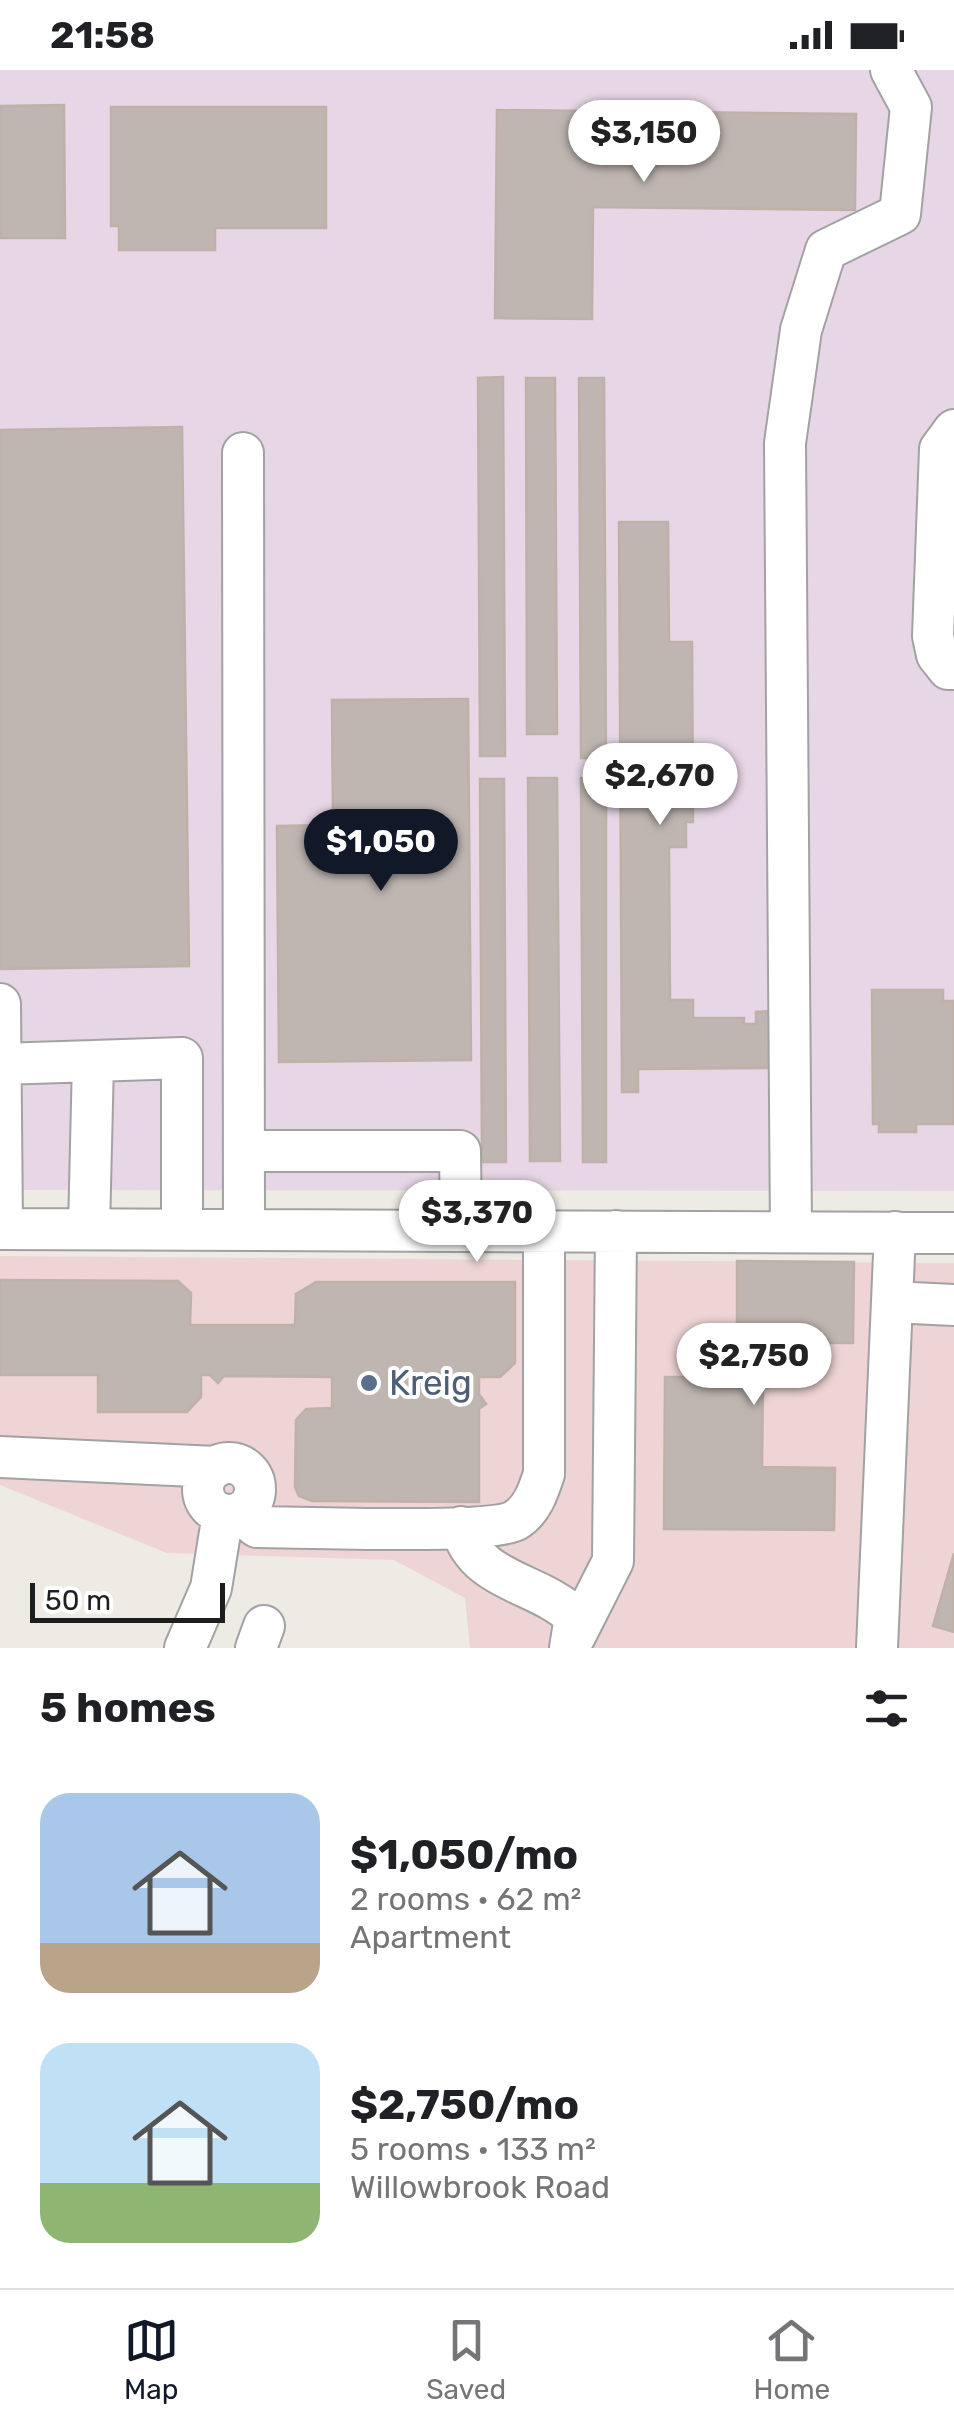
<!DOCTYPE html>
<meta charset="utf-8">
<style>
:root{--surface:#fff;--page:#f6f6f6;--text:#202124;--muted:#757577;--line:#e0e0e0;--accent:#111827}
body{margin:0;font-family:Rubik,sans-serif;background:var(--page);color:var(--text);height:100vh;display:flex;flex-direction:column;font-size:38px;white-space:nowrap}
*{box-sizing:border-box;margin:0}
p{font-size:32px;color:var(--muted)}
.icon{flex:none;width:55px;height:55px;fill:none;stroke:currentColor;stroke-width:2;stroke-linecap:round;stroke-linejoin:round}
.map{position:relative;height:1578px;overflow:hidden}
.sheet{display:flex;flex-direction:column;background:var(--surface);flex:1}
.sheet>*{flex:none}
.scale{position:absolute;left:30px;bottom:25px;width:195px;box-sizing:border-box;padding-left:10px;border:5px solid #1e1e1e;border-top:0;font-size:28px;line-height:35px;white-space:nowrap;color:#1e1e1e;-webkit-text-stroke:8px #fff;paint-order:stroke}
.price{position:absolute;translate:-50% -85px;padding:0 22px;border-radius:35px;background:#fff;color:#222;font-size:32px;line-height:65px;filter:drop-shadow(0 2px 5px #0008)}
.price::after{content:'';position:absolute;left:50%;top:60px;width:30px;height:22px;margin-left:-15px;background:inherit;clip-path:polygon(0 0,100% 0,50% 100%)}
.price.current{background:var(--accent);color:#fff}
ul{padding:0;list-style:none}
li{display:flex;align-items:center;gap:30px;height:250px;padding:0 40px}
li span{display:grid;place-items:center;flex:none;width:280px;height:200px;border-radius:30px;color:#555}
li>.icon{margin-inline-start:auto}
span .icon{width:120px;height:120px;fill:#fffc;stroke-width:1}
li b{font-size:42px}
h2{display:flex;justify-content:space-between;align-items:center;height:120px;padding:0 40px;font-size:42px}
.status{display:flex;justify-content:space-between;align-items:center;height:70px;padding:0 50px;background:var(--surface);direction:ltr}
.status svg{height:28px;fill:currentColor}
.menu{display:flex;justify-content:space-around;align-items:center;height:140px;border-top:2px solid var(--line);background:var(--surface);font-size:28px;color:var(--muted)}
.menu a{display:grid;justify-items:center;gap:5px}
.menu .current{color:var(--accent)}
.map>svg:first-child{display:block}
</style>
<div class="status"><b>21:58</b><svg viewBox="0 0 49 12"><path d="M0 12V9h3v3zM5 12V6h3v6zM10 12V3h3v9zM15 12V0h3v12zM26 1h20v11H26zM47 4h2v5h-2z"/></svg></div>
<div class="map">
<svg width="954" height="1578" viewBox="0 0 954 1578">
<rect width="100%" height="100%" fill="#eeeae4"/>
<!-- commercial -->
<path fill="#eed4d4" d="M0 1186 954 1193V1578H470L465 1528 394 1490 167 1483 0 1415Z"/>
<!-- industrial -->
<path fill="#e7d6e5" d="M0 0H954V1121L0 1120Z"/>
<!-- building -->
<path fill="#bfb6b1" stroke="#bfb1a7" stroke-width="2.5" d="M64 35 65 168H0V36Z
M111 37H326V158H215V180H119V156H111Z
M497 40 856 44 855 140 593 137 592 249 495 248Z
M503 307 505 686H480L478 308Z
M526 308H555L557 664H527Z
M579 308H604L606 688H581Z
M182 357 189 896 0 899V360Z
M619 452H668L669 572H692L693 752H686V777H669L670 930H693V948H744V954H756V942L772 941 774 998 638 999V1022H622Z
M468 629 471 990 279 992 277 756 333 755 332 630Z
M528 708H557L560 1091H530Z
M581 708H606V1092H583Z
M480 709H504L506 1092H482Z
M872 920H943V931H954V1054H916V1062H879V1054H873Z
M737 1191 854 1192 853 1273H787V1308H763L762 1397 835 1398 834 1460 664 1459 665 1307H737Z
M0 1210 178 1211 191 1223 190 1255H295L296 1224 316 1212H515V1293L500 1307H479V1324L486 1334 479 1339V1432L312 1431 299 1426 295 1417 296 1350 306 1339 332 1338V1307L224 1306 218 1313 210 1305H201V1327L187 1342H98V1305H0Z
M954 1483V1562L933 1556Z"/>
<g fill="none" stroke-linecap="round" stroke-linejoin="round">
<!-- minor casing -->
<g stroke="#a2a2a2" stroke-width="44">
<path id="minor" d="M954 360 940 379 933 566 937 585 948 599H954
M243 383 244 1159
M0 934 2 1159
M1 994 93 991
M244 1081H460L461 1160
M0 1159 954 1163
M89 1159 93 991 182 988V1159
M791 1162 785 373 801 260 826 180 900 144 911 37 891 0
M892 1232 954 1235
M0 1387 216 1397
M203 1419a26 26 0 1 1 52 0a26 26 0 1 1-52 0Z
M240 1443 257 1457C300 1457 490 1465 516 1450 532 1440 538 1422 544 1404V1161
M461 1457C476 1513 538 1511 575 1547L570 1578
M575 1566 613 1491 616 1161
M185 1578 211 1518 223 1444
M256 1578 264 1556
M877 1578 895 1162"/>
</g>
<!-- minor -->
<use href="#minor" stroke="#fff" stroke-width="40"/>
</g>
<!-- markers -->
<circle fill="#5c6f8a" stroke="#fff" stroke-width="4" cx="369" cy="1313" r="10"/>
<g text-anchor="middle" stroke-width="8" stroke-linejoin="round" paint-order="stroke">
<!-- service labels -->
<g font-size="35" fill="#4e5e75" stroke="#fff" text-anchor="start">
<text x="389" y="1325">Kreig</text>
</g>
</g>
</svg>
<div class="scale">50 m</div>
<b class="price" style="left:644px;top:115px">$3,150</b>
<b class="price" style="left:660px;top:758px">$2,670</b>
<b class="price current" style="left:381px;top:824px">$1,050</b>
<b class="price" style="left:477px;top:1195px">$3,370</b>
<b class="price" style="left:754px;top:1338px">$2,750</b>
</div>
<section class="sheet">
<h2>5 homes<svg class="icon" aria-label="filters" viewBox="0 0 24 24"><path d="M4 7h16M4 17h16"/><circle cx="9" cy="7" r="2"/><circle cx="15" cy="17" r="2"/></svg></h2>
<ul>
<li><span style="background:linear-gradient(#a9c7e8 75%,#b9a48a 0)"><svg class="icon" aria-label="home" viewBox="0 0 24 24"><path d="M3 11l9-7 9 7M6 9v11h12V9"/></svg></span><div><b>$1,050/mo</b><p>2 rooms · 62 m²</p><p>Apartment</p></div></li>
<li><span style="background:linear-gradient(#bfe0f5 70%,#8fb573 0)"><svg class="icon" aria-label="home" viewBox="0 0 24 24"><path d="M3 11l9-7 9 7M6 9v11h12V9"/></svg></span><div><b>$2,750/mo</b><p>5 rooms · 133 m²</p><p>Willowbrook Road</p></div></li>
</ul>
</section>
<nav class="menu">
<a class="current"><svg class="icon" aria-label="map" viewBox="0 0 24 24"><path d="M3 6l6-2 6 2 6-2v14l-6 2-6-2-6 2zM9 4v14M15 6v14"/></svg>Map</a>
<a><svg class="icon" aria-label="saved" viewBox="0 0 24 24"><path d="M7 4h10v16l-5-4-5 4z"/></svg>Saved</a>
<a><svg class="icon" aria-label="home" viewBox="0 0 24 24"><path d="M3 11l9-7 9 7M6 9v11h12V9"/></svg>Home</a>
</nav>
